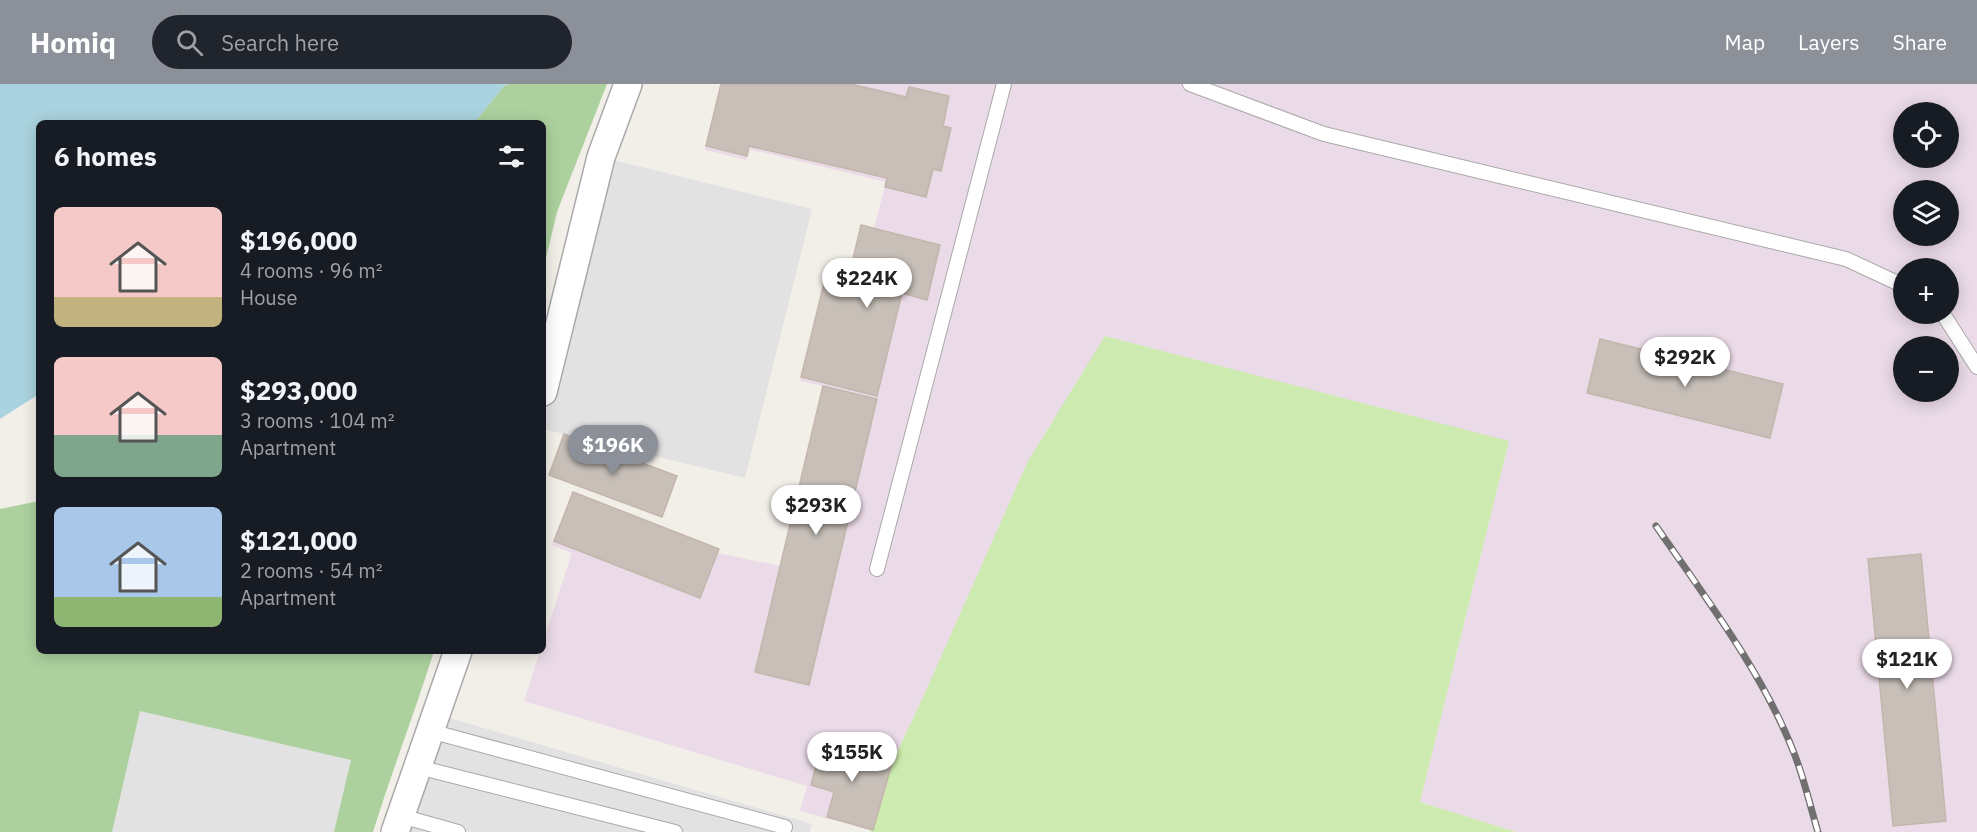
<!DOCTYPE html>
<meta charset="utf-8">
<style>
:root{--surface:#171b24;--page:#20242c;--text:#f1f3f6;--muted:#9ea1a6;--accent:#8c9099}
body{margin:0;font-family:"IBM Plex Sans",sans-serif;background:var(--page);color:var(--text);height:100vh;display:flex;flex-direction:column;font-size:22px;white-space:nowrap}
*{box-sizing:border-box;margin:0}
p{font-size:20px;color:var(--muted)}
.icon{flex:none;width:33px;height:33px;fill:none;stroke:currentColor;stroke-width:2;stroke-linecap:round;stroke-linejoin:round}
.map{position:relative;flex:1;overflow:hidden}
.sheet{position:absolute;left:36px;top:36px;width:510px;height:534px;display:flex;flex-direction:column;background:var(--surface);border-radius:9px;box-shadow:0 3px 15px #0003}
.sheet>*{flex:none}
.buttons{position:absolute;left:1893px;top:18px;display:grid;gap:12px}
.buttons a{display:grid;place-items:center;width:66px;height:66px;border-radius:50%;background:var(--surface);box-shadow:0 3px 15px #0003;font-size:30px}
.price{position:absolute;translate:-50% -51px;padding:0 14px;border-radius:21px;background:#fff;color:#222;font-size:20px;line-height:39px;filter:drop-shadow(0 2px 3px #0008)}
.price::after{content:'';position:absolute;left:50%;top:36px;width:18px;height:14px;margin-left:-9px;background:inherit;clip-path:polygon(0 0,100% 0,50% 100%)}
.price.on{background:var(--accent);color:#fff}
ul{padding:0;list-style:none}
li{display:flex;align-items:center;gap:18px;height:150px;padding:0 18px}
li span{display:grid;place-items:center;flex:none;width:168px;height:120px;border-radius:9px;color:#555}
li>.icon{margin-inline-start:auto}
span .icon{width:72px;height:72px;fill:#fffc;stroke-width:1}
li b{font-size:26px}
h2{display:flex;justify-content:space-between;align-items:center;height:72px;padding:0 18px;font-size:26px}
header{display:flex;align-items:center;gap:36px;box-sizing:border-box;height:84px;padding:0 30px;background:var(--accent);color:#fff}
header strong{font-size:28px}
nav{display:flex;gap:33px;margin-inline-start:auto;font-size:21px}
.search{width:420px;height:54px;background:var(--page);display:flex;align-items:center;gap:15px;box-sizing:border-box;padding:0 21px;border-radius:33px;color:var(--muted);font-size:22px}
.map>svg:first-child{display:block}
</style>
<header>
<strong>Homiq</strong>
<div class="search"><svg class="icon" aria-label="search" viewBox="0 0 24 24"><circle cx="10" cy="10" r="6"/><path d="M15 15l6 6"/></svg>Search here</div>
<nav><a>Map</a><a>Layers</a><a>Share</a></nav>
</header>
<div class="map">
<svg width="1977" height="748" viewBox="0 0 1977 748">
<rect width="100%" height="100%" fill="#f2efe9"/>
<!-- industrial -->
<path fill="#ebdbe8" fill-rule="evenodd" d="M721 0H1977V748H1516L1420 718 1509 357 924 611 890 683 870 746 800 727 807 702 524 617 540 567H543V558L572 469 552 461 570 416 718 469 780 482 823 302 800 297 825 195 847 200 860 145 873 148 886 98 748 65 746 76 705 66ZM1904 28H1948V74H1904ZM1904 106H1948V152H1904ZM1904 184H1948V230H1904ZM1904 262H1948V308H1904Z"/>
<!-- grass -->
<path fill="#cdebb0" d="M1105 252 1509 357 1420 718 1516 748H870L890 683 924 611 1027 379Z"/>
<!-- forest -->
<path fill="#add19e" d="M509 0H607L557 128 543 187V39H474L504 2Z
M39 417V567H434C415 628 392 687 373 748H0V425Z"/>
<!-- parking -->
<path fill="#e2e2e2" d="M601 73 812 125 745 394 543 345V308Z
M140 627 351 676 334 748H112Z
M436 630 812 740 810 748H395Z"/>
<!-- water -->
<path fill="#aad3df" d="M0 0H509L504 2 474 39H39V310L0 335Z"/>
<!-- building -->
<path fill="#c7bfb8" stroke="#c4b6ab" stroke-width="1.5" d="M721 0H851L906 13 909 3 949 12 943 42 951 44 941 87 933 85 926 113 885 103 887 94 749 62 747 72 706 62Z
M861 141 940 161 927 216 902 209 877 312 801 293 826 191 848 196Z
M1600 255 1783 300 1770 354 1587 309Z
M823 302 877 315 809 601 755 588Z
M564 350 677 392 662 433 549 391Z
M573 408 719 465 700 514 554 457Z
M1921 470 1946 737 1893 742 1868 475Z
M823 656 893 676 873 746 827 733 834 708 811 701Z"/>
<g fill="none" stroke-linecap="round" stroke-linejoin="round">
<!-- service casing -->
<g stroke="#a9a9a9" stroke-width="16">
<path id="service" d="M1190 0 1324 50 1846 175 1904 202
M1943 230 1977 283
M877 485 1004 0
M430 647 785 743 783 748
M418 683 675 748
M401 732 458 748"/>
</g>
<!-- minor casing -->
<g stroke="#a9a9a9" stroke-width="30">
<path id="minor" d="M543 308 601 73 628 0
M395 748 458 567"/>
</g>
<!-- service -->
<use href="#service" stroke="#fff" stroke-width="14"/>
<!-- minor -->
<use href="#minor" stroke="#fff" stroke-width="27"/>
<!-- rail casing -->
<g stroke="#707070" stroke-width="7">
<path id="rail" d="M1656 442C1705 513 1763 589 1794 669 1804 694 1810 722 1818 748"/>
</g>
<!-- rail -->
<use href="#rail" stroke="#fff" stroke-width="4.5" stroke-dasharray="14" stroke-linecap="butt"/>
</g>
</svg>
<div class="buttons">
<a><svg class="icon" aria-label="locate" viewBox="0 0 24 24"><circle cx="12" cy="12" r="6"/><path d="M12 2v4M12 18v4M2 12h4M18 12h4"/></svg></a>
<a><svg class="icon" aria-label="layers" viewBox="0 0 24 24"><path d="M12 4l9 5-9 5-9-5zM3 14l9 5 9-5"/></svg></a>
<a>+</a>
<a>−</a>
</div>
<b class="price" style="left:867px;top:225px">$224K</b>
<b class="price" style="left:1685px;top:304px">$292K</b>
<b class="price on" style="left:613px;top:392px">$196K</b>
<b class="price" style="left:816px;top:452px">$293K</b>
<b class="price" style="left:1907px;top:606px">$121K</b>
<b class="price" style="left:852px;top:699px">$155K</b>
<section class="sheet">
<h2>6 homes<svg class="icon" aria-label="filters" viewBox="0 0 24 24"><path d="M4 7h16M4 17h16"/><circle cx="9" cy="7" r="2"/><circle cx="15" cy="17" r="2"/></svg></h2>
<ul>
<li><span style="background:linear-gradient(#f6c9c9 75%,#c2b280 0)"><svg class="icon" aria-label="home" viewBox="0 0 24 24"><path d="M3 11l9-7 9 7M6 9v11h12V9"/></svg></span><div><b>$196,000</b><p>4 rooms · 96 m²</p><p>House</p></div></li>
<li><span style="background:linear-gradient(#f6c9c9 65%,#7fa58c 0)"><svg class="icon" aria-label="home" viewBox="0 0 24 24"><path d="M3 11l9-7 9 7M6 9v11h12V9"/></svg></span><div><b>$293,000</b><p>3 rooms · 104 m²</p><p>Apartment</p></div></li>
<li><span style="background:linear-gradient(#a9c7e8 75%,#8fb573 0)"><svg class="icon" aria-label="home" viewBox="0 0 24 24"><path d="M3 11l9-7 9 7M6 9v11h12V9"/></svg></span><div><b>$121,000</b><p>2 rooms · 54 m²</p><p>Apartment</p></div></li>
</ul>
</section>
</div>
